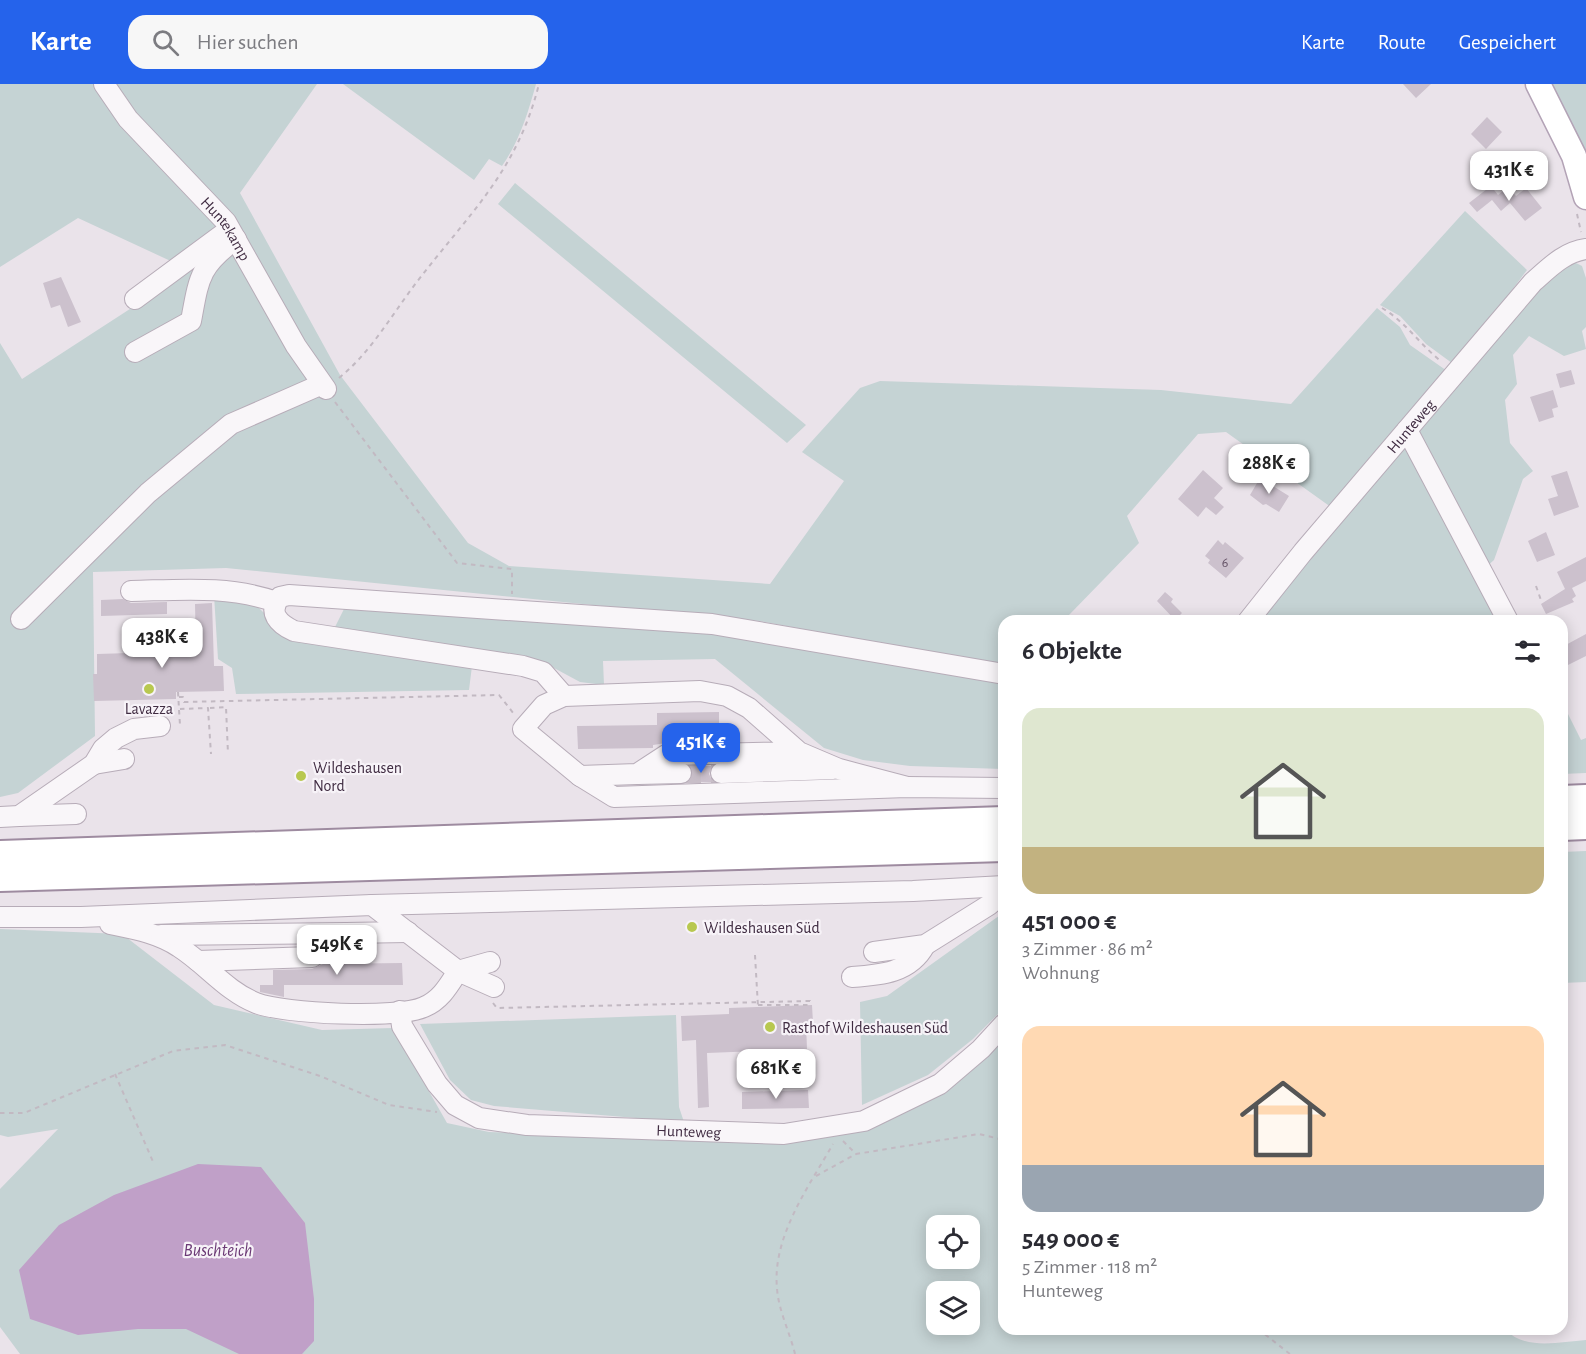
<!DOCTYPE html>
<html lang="de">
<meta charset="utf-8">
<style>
:root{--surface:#fff;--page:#f7f7f7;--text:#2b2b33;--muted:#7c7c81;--accent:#2563eb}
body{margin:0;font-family:"Alegreya Sans",sans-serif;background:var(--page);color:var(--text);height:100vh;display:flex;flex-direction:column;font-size:22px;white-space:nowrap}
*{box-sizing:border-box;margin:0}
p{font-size:20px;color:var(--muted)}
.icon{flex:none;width:33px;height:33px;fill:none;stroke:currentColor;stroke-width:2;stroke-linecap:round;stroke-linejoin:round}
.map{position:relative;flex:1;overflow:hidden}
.panel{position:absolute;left:998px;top:531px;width:570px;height:720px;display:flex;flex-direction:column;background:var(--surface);border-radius:18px;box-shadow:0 3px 15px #0003}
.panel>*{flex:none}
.fabs{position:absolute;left:926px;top:1131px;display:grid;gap:12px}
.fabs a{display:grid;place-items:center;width:54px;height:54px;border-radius:12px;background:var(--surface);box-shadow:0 3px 15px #0003;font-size:30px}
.price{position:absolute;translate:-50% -51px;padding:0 14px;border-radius:12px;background:#fff;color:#222;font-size:20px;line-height:39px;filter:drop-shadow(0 2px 3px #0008)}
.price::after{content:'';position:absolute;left:50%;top:36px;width:18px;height:14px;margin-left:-9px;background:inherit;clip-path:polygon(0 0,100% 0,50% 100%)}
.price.on{background:var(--accent);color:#fff}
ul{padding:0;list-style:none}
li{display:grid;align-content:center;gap:12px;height:318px;padding:0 24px}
li span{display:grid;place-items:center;height:186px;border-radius:18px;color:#555}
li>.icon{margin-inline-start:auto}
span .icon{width:108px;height:108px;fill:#fffc;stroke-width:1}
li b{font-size:26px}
h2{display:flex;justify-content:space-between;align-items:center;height:72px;padding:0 24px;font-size:26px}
header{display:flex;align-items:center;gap:36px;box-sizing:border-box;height:84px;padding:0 30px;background:var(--accent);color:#fff}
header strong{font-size:28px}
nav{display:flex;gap:33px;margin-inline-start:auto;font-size:21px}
.search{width:420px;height:54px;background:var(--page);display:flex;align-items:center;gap:15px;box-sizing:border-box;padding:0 21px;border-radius:18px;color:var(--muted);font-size:22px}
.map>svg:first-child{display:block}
</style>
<header>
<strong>Karte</strong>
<div class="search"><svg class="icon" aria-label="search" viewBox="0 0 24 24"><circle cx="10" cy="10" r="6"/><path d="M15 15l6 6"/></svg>Hier suchen</div>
<nav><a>Karte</a><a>Route</a><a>Gespeichert</a></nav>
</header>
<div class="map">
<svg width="1586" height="1270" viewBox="0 0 1586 1270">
<rect width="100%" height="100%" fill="#eae3ea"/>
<!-- green -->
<path fill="#c5d3d4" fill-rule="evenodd" d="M0 0H317L240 109 340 291 468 459 509 482 770 500 844 397 802 368 860 304 880 297 1161 306 1291 320 1377 224 1400 243 1410 261 1450 289 1335 426 1226 348 1198 350 1127 432 1139 459 1069 531 1070 537H1004L1003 582 759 537 712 533 226 484 93 488 95 652 18 709 0 713V259L22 295 190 186 78 134 0 183Z
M343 0H536C528 29 519 58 502 82L489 75 474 96Z
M1547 0H1586V81Z
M515 99 806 341 787 359 498 120Z
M1465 127 1527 186 1456 282 1426 260 1400 232 1380 221Z
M1574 178 1582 182 1586 194V243L1582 247 1586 265 1564 272 1529 252 1513 271 1517 300 1505 316 1510 359 1533 387 1523 395 1494 476 1484 485 1411 348 1559 183Z
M1407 351 1501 537H1257Z
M214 511 256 521 280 545 472 582 469 606 236 610 232 584 218 575Z
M345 523 708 548 1003 596V685L910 682 863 676 824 664 715 575 603 577 604 601 580 598 541 577 334 545Z
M1562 618 1581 656 1586 654V689L1562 690Z
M1586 767V898L1562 899V768Z
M1003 829V925L973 955 928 991 862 1021 860 918 887 912Z
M0 845 122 850 214 921 322 946 393 944 447 1039 489 1048 783 1058 867 1046 925 1018 990 970 1003 955 1004 1245H1505C1525 1267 1559 1258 1586 1256V1270H20L0 1243V1105L58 1045 8 1053 0 1051ZM936 1142H969V1174H936ZM936 1208H969V1240H936Z
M676 931 679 1023 684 1038 494 1022 471 1016 450 996 420 940Z"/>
<!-- water -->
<path fill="#c0a0c8" d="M198 1080 261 1083 305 1139 314 1215V1257L302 1270H239L186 1245H138L78 1251 30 1235 19 1186 59 1141 114 1111Z"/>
<!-- building -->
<path fill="#ccc1cd" d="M1403 0H1431L1416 14Z
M1487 33 1502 48 1486 65 1471 50Z
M1491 102 1498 111 1508 103 1516 112 1526 104 1542 124 1525 137 1510 119 1501 127 1492 116 1477 128 1469 119Z
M61 193 81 238 68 243 60 221 51 224 43 199Z
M1571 286 1575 300 1560 304 1556 290Z
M1553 306 1558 323 1552 325 1554 333 1539 338 1530 313Z
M1245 377 1261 387 1254 399 1238 389Z
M1203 386 1223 404 1214 414 1224 423 1216 431 1206 423 1198 433 1178 415Z
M1567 387 1579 423 1554 432 1548 415 1558 412 1551 392Z
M1260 394 1289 412 1279 428 1266 420 1263 421 1250 411Z
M1546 448 1555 471 1537 478 1528 457Z
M1218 456 1223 461 1225 458 1244 474 1226 494 1208 479 1210 476 1205 472Z
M1586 473V497L1572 504 1576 512 1572 515 1574 518 1546 530 1541 520 1565 505 1557 488Z
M1165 508 1173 515 1171 518 1182 529 1175 536 1157 517Z
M123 515 131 519 167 518V530L101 532V516Z
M212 519 214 582H223L224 607 176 608V615L94 617 93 590H97V570L196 567 195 520Z
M1586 550V572L1568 581 1562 563Z
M719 628V644L712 645V658L666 659 653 661V664L578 665 577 642 657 641V629Z
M691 682H712L709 690 713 698H688L693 689Z
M402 879 403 901H284V913L260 908V901H273V886L312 885 323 880Z
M812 921 813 939H806L807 965 707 969 709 1023 698 1024 696 956 682 957 681 932 729 930V924Z
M808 1006 809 1024 742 1025V1008Z"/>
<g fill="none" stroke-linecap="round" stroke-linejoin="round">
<!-- minor-tunnel -->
<path stroke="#c8bec8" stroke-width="20" stroke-dasharray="20 10" stroke-linecap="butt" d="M681 689H721"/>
<!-- minor casing -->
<g stroke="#b7acb8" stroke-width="22">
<g id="minor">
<path id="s1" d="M104 0 128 35 226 138 296 262 326 305"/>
<path d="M135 215 227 147"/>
<path d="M135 268 191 237C199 194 199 182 236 155"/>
<path d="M1407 346 1508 537"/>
<path d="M131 507C179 506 229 501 276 518"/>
<path d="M21 535 148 409 231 340 320 301"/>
<path id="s2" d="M1248 537 1303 468 1533 198C1549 184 1564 168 1586 165"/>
<path d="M564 612 543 588 523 582 294 547C279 540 267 529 280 513L289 511 712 540 1004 590"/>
<path d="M799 668 749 624 727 612 700 607 564 612 544 621 523 645 580 692 637 690 666 671 799 668 839 685 907 703"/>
<path d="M94 680 124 675"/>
<path d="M721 689 833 685"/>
<path d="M638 690 681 689"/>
<path d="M580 692 614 713 907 703 1004 704"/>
<path d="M19 732 76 730"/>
<path d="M0 733 19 732 94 680 103 665 116 654 134 645 160 642"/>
<path d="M372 821 913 807 1004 802"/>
<path d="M0 833H81L372 821 458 887 494 903"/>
<path d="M110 840C134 845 158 849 179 863 206 880 226 907 256 919 284 930 398 935 424 923 441 916 449 901 458 887L490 878"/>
<path d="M161 851 346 849"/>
<path d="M874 868 925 861 989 821 1004 808"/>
<path d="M198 877 312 873 346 849 408 848"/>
<path d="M852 893C881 891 910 889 925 861"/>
<path id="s3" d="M400 927 402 942 437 1000 455 1021 479 1034 527 1041 784 1050 864 1037 940 1000 981 965 1004 940"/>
</g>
</g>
<!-- major casing -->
<g stroke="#b3a3b6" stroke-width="27">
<path id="major" d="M1538 0 1574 72 1586 113"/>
</g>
<!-- highway casing -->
<g stroke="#9e8ba0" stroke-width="32">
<path id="highway" d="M1562 716 1586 715
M1562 742 1586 741
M0 771 1004 737
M0 793 1004 763"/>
</g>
<!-- path -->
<path stroke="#c2b9c2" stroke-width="2" stroke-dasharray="4.5 4.5" stroke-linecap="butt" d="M1577 130 1581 148
M1382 224C1406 238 1420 261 1442 278
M339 294C371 268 391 232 416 199 468 131 517 88 539 0
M335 318 457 479 512 485V510
M1536 502 1542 519
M178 608 179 625 208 624 211 670
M179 613H183L184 618 499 611 514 630
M210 624 226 623 228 670
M179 626 180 641
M755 871 758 923
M493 919 497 924 810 917V921
M758 921H810
M115 990 154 1080
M0 1029H24L173 967 225 961 320 992 389 1021 437 1028
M843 1057 856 1070 979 1050 1004 1056
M816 1092 856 1070
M1258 1245 1290 1270
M795 1270C790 1249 778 1225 777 1204 772 1153 809 1102 833 1060"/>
<!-- minor -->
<use href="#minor" stroke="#f9f6f9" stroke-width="20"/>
<!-- major -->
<use href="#major" stroke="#fff" stroke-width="24"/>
<!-- highway -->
<use href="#highway" stroke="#fff" stroke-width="28"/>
</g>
<!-- markers -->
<g fill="#b8c850" stroke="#f7f3f8" stroke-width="2">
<circle cx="149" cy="605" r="6"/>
<circle cx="301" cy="692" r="6"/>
<circle cx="692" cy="843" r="6"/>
<circle cx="770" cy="943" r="6"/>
</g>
<g text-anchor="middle" stroke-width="4.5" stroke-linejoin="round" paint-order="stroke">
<!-- number labels -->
<g font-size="14" fill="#635165">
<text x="1225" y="483">6</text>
</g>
<!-- street labels -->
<g font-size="16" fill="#402c42" stroke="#f7f3f8">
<text dy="6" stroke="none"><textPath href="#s1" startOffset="190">Huntekamp</textPath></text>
<text dy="6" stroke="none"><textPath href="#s2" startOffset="254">Hunteweg</textPath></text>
<text dy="6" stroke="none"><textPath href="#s3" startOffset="348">Hunteweg</textPath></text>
</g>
<!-- poi labels -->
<g font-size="16" fill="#402c42" stroke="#f7f3f8" text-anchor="start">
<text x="149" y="630" text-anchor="middle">Lavazza</text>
<text x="313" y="689">Wildeshausen<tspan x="313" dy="18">Nord</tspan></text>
<text x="704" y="849">Wildeshausen Süd</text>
<text x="782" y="949">Rasthof Wildeshausen Süd</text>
</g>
<!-- water labels -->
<g font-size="18" font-style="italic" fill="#6a3874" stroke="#f7f3f8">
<text x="218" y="1172">Buschteich</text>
</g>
</g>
</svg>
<div class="fabs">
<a><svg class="icon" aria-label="locate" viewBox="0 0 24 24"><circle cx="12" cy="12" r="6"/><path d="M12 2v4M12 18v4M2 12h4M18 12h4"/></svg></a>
<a><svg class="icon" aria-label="layers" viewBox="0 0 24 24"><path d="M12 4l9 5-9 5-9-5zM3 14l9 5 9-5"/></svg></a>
</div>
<b class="price" style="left:1509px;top:118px">431K €</b>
<b class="price" style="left:1269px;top:411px">288K €</b>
<b class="price" style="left:162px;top:585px">438K €</b>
<b class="price on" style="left:701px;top:690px">451K €</b>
<b class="price" style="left:337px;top:892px">549K €</b>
<b class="price" style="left:776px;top:1016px">681K €</b>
<section class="panel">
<h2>6 Objekte<svg class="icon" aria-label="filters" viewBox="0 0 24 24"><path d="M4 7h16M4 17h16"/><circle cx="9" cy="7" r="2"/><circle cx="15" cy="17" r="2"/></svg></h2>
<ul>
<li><span style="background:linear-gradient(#dfe7d0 75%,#c2b280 0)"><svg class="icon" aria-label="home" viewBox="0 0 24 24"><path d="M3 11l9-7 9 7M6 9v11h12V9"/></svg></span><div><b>451 000 €</b><p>3 Zimmer · 86 m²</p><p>Wohnung</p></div></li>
<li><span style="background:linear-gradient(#ffd9b3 75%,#9aa5b1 0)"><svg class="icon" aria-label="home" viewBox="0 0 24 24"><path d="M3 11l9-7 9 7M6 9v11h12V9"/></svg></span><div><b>549 000 €</b><p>5 Zimmer · 118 m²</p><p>Hunteweg</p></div></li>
</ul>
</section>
</div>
